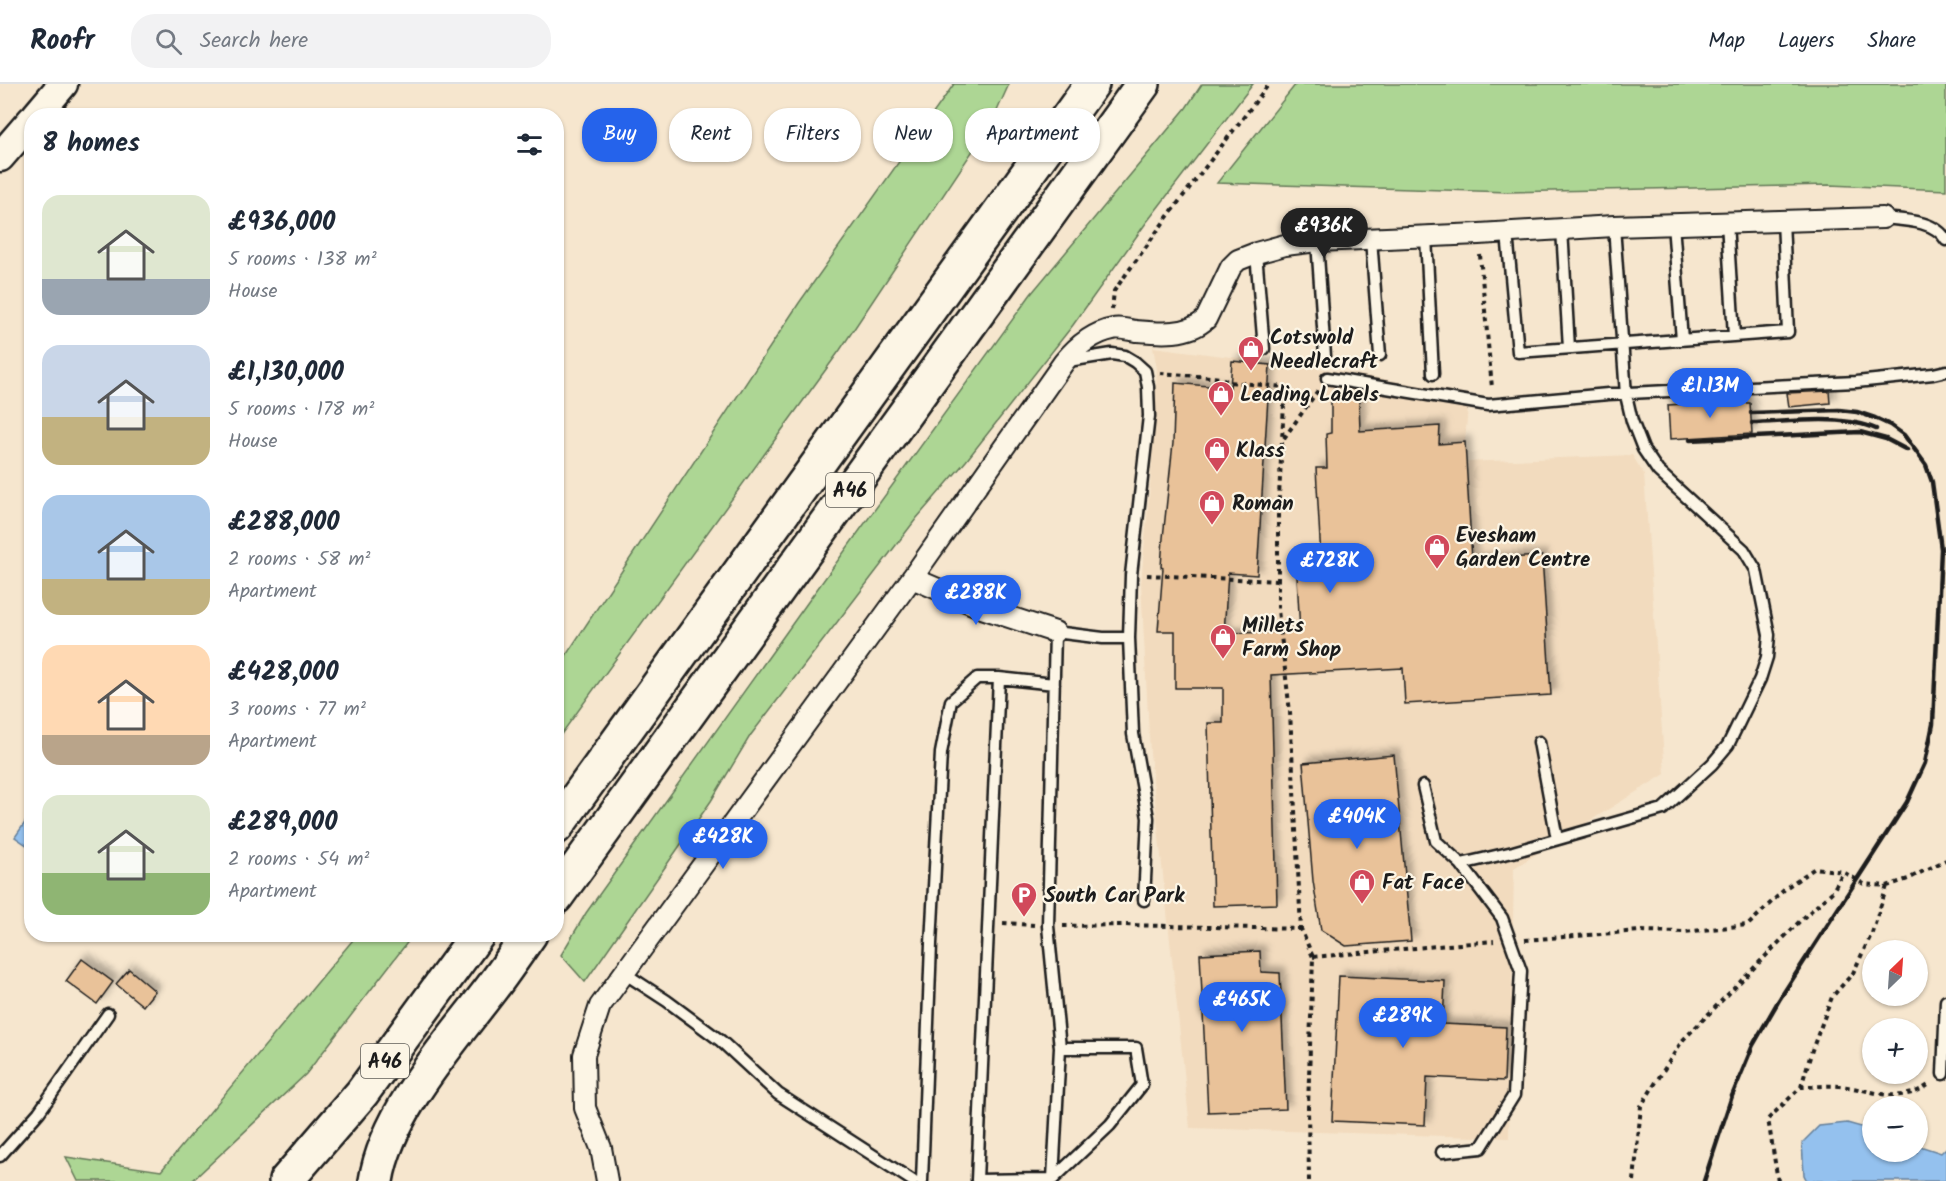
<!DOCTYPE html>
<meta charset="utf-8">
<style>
:root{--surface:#fff;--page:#f2f2f3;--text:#1f2937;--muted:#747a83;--line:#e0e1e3;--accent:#2563eb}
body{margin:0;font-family:Kalam,sans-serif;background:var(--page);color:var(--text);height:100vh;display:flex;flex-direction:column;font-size:22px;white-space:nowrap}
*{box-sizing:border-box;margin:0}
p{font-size:20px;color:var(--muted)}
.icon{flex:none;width:33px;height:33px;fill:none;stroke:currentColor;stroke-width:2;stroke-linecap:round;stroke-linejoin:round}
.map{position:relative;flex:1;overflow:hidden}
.sheet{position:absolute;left:24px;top:24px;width:540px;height:834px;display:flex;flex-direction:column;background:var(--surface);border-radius:24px;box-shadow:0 2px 4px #0004}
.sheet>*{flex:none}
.banner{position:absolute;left:582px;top:24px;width:570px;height:54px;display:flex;gap:12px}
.needle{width:39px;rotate:25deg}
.controls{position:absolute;left:1862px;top:856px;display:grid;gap:12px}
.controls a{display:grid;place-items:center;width:66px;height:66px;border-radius:50%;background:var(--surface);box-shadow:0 2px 4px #0004;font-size:30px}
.price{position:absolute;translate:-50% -51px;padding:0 14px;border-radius:21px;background:var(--accent);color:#fff;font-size:20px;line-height:39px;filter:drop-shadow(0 2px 3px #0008)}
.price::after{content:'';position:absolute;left:50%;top:36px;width:18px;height:14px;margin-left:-9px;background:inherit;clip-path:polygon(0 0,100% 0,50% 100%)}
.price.selected{background:#222;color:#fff}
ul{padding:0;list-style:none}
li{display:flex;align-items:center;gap:18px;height:150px;padding:0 18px}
li span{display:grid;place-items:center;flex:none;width:168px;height:120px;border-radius:18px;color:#555}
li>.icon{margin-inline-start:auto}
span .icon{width:72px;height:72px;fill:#fffc;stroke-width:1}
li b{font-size:26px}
h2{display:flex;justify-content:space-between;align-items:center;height:72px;padding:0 18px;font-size:26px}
.chip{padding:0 21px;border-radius:24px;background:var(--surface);box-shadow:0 2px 4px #0004;font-size:21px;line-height:54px}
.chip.selected{background:var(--accent);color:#fff}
header{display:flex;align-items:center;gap:36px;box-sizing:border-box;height:84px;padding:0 30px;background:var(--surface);border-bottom:2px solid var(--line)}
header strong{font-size:28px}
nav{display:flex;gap:33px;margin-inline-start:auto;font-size:21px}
.search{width:420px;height:54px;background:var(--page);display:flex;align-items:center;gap:15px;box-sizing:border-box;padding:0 21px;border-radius:24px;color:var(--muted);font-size:22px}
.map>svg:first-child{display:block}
</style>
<header>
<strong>Roofr</strong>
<div class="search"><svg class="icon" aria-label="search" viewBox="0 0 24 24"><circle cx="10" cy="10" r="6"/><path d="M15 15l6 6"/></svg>Search here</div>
<nav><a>Map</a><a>Layers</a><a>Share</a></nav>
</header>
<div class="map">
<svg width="1946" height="1097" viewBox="0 0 1946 1097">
<defs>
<filter id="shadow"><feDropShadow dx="5.5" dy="-5.5" stdDeviation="3" flood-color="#0004"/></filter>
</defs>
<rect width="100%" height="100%" fill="#f6e6ce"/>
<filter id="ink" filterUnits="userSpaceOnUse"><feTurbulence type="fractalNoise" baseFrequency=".0167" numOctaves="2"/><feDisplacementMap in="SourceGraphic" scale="12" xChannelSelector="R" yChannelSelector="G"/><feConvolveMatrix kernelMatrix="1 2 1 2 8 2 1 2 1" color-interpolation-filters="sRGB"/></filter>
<g filter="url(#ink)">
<!-- built -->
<path fill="#f2dbbe" d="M1153 263 1338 287 1469 310 1465 358 1466 378 1632 371 1644 390 1665 690 1514 784 1509 1054 1190 1044 1150 669 1141 499 1151 391 1157 285Z"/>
<!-- green -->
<path fill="#add694" stroke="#647958" stroke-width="1.5" d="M954 0H1009L992 38 840 266 557 656V585L799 219Z
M1202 0H1253L1146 139 1073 241 966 377 916 435 750 652 711 717 585 898 561 871 586 829 810 515 1031 210 1186 24Z
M1296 0H1946V106L1829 101 1509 108 1217 99Z
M357 851H413L306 990 192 1097H78L66 1073 161 1087Z"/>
<!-- water -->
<path fill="#94c1ee" stroke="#647f9a" stroke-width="1.5" d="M31 730V764L15 753Z
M1847 1039 1872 1046V1068H1917V1061L1941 1069 1946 1064V1097H1807L1804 1091 1802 1059 1819 1042Z"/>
<!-- building -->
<path fill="#e9c299" stroke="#1c1c1c" stroke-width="1.5" filter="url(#shadow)" d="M1232 277 1270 281 1257 491 1228 489 1224 549 1300 548 1296 474H1321L1316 384H1327L1326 350 1331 349V313L1359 314 1360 347 1440 342 1439 360 1465 358 1472 476 1542 472 1551 611 1405 620 1403 584 1271 591 1277 820 1213 822 1208 639H1223V604H1175V547H1158L1163 484 1161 483 1163 454 1173 359 1175 299 1230 304Z
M1829 307 1830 319 1789 323 1787 309Z
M1739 311 1740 319H1750L1752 350 1670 355 1668 321 1718 318 1717 312Z
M1394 671 1411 857 1346 862 1321 846 1313 797 1303 679Z
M1260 867 1261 888 1280 889 1286 1025 1208 1028 1200 870Z
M82 875 113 898 97 920 66 897Z
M129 885 155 907 143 922 116 900Z
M1339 892 1445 897 1443 940 1506 943 1504 997 1427 993 1425 1041 1332 1037Z"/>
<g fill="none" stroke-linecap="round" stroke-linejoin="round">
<!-- service casing -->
<g stroke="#1c1c1c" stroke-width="15">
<path id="service" d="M1883 134C1903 136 1935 136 1946 156
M1727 138 1734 252
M1673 140 1682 256
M1562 145 1569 264
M1507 149 1518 268 1788 248 1783 136
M1426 152 1433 290
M1371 155 1380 271
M1317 157 1325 272
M1256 169 1264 265
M1068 277 1112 270 1125 272 1135 278 1145 287 1148 303 1149 332 1131 491 1129 554 1133 650 1148 734 1144 816
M1327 294 1488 321 1608 310 1856 298 1933 290 1946 287
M1054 600 999 594 977 1096 1053 1095 1060 964 1048 842 1055 548 1103 554H1129
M1539 658 1557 755
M1423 702 1436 757 1461 780 1502 834 1521 887 1514 1011 1481 1064 1442 1068
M1461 780 1513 768 1663 725 1712 680 1728 661 1760 595 1767 573 1769 551 1756 486 1744 466 1658 387 1643 365 1632 337 1626 311 1614 142
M624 889 667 917 721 957 778 1010 913 1097
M1943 990 1946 917
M0 1072 39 1028 108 930
M1053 1095 1110 1041 1142 1001 1136 964H1060
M922 1097 931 860 941 669 951 617 977 594H999"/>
</g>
<!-- minor casing -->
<g stroke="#1c1c1c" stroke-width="24">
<path id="minor" d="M912 494 982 524 1055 548
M607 1097 601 1064 585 1024 584 971 600 922 912 494 1064 278C1077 262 1092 249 1113 245 1120 243 1128 246 1136 247 1159 249 1188 252 1206 235L1231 183 1238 176 1256 169 1285 161 1317 157 1479 150 1614 142 1883 134"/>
</g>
<!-- secondary casing -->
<g stroke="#1c1c1c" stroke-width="33">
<path id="secondary" d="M36 32 63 0
M0 73 32 36"/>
</g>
<!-- trunk casing -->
<g stroke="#1c1c1c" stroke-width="38">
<path id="trunk" d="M556 743 1092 0
M556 813 1143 0
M286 1097 362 1009 478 850
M376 1097C386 1031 447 962 487 910 502 891 516 870 530 850"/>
</g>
<!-- path -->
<path stroke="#1c1c1c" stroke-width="4" stroke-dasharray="4.5 4.5" stroke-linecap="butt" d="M1480 171 1492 304
M1112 226 1114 207 1171 128 1269 0
M1160 289 1222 294 1229 298 1285 303 1282 355
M1147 491 1278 497
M1003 839 1034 841
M1063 842 1124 841 1301 845
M1525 856 1639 847 1684 848 1748 841 1787 803 1815 784 1843 788 1864 800 1887 802 1908 795 1946 776
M1313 873 1494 857
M1801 1003 1812 966 1832 913 1853 889 1872 849 1887 802
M1309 1097 1308 1023 1313 873 1301 845 1290 628 1278 526V430L1282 357 1319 305
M1634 1097 1641 1022 1682 957 1800 837 1833 807 1843 788
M1778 1097 1768 1035 1801 1003C1813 1003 1827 1001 1839 1002 1873 1005 1899 1023 1931 999"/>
<!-- service -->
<use href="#service" stroke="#fcf5e5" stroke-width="10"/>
<!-- minor -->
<use href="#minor" stroke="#fcf5e5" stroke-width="20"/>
<!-- secondary -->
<use href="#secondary" stroke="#fcf5e5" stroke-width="28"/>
<!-- trunk -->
<use href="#trunk" stroke="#fcf5e5" stroke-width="33"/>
<!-- rail -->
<path stroke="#1c1c1c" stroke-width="4.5" d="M1752 339C1788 338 1844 330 1876 345
M1690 356 1860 348 1886 355 1907 366
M1704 1097 1732 1012 1753 961 1779 916 1907 718 1925 679 1933 640 1941 465 1932 398 1926 381 1904 351 1890 341 1875 334 1857 328 1839 326 1751 329"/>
</g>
</g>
<!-- icons -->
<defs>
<g id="shop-pin" transform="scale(1.35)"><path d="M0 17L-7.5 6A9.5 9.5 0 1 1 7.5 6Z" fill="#d1495b" stroke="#fcf5e5"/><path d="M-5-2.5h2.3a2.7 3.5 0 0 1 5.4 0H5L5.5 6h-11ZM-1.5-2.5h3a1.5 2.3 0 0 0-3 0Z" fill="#fff"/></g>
<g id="parking-pin" transform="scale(1.35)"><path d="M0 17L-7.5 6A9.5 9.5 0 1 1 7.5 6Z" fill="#d1495b" stroke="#fcf5e5"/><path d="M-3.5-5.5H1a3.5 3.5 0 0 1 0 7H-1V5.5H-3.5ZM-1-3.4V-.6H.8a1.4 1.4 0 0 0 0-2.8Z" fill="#fff"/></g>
</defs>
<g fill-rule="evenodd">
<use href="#shop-pin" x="1251" y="265"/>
<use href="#shop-pin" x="1221" y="310"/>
<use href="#shop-pin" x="1217" y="366"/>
<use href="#shop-pin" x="1212" y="419"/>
<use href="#shop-pin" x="1437" y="463"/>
<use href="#shop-pin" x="1223" y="553"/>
<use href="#shop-pin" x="1362" y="798"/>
<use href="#parking-pin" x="1024" y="811"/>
</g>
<g text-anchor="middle" stroke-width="4.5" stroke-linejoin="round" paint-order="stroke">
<!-- shield labels -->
<g fill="#fcf5e5" stroke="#5f5d58" stroke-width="1.5">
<rect x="826" y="389" width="48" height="34" rx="4.5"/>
<rect x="361" y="960" width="48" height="34" rx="4.5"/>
</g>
<g font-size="20" font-weight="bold" fill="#1c1c1c">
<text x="850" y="413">A46</text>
<text x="385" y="984">A46</text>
</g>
<!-- poi labels -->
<g font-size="21" font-weight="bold" fill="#1c1c1c" stroke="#fcf5e5" text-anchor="start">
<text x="1270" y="260">Cotswold<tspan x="1270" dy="24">Needlecraft</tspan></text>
<text x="1240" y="317">Leading Labels</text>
<text x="1236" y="373">Klass</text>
<text x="1232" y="426">Roman</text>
<text x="1456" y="458">Evesham<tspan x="1456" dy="24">Garden Centre</tspan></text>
<text x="1242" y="548">Millets<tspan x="1242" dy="24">Farm Shop</tspan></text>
<text x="1382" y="805">Fat Face</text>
<text x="1044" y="818">South Car Park</text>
</g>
</g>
</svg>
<div class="controls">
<a><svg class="needle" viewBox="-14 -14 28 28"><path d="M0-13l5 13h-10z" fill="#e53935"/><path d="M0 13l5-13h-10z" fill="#747a83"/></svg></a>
<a>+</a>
<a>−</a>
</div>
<b class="price selected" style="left:1324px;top:175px">£936K</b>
<b class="price" style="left:1710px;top:335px">£1.13M</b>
<b class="price" style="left:1330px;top:510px">£728K</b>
<b class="price" style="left:976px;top:542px">£288K</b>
<b class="price" style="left:1357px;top:766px">£404K</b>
<b class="price" style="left:723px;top:786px">£428K</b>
<b class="price" style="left:1242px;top:949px">£465K</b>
<b class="price" style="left:1403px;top:965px">£289K</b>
<div class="banner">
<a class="chip selected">Buy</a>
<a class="chip">Rent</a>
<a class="chip">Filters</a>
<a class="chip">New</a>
<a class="chip">Apartment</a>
</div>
<section class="sheet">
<h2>8 homes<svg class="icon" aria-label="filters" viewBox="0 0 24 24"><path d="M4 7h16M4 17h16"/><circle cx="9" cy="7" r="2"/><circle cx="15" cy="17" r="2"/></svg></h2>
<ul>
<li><span style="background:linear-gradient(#dfe7d0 70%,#9aa5b1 0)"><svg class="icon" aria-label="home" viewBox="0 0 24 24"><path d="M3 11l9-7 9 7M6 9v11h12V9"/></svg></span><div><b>£936,000</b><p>5 rooms · 138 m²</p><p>House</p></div></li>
<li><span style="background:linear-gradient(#c9d6e8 60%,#c2b280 0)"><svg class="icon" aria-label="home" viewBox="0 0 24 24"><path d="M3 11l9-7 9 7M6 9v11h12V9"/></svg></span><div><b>£1,130,000</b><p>5 rooms · 178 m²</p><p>House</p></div></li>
<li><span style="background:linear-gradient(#a9c7e8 70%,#c2b280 0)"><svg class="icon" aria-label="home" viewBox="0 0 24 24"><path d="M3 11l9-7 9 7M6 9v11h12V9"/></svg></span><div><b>£288,000</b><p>2 rooms · 58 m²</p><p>Apartment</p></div></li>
<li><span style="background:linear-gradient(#ffd9b3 75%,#b9a48a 0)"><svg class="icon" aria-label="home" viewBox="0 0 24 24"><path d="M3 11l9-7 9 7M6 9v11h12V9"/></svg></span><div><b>£428,000</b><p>3 rooms · 77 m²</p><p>Apartment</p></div></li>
<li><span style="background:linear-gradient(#dfe7d0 65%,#8fb573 0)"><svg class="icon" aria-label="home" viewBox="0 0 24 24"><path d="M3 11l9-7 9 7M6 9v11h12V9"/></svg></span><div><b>£289,000</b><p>2 rooms · 54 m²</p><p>Apartment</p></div></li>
</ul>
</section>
</div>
